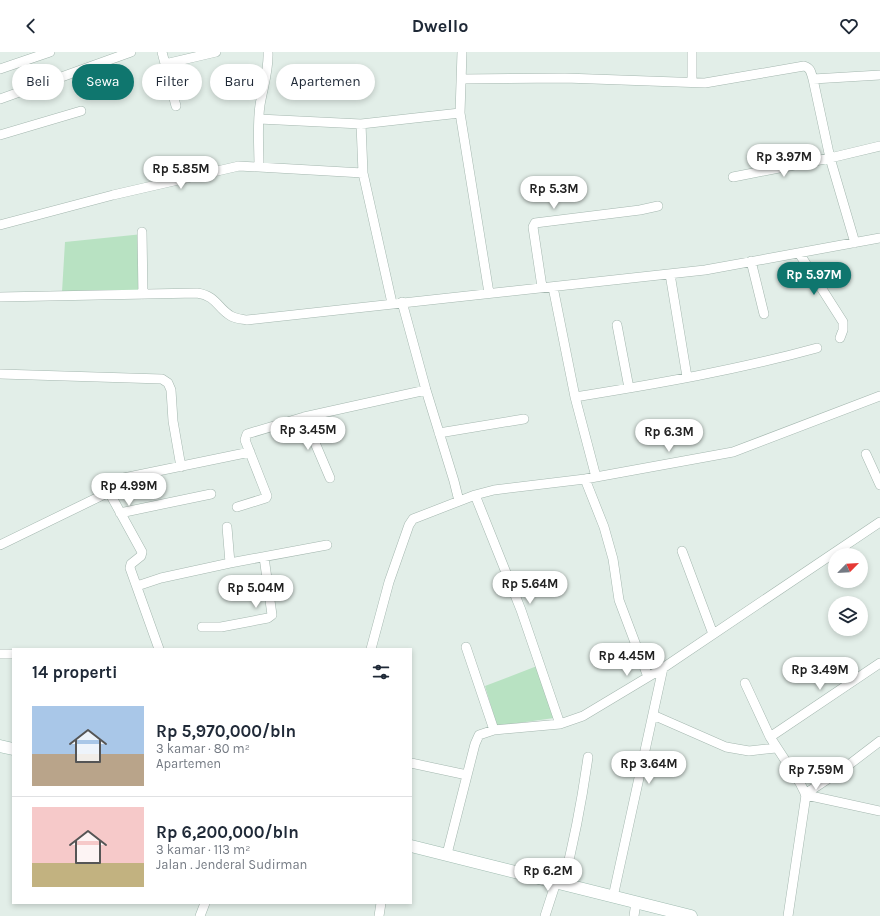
<!DOCTYPE html>
<html lang="id">
<meta charset="utf-8">
<style>
:root{--surface:#fff;--page:#f2f2f3;--text:#1f2937;--muted:#747a83;--line:#e0e1e3;--accent:#0f766e}
body{margin:0;font-family:Karla,sans-serif;background:var(--page);color:var(--text);height:100vh;display:flex;flex-direction:column;font-size:15px;white-space:nowrap}
*{box-sizing:border-box;margin:0}
p{font-size:13px;color:var(--muted)}
.icon{flex:none;width:22px;height:22px;fill:none;stroke:currentColor;stroke-width:2;stroke-linecap:round;stroke-linejoin:round}
.map{position:relative;flex:1;overflow:hidden}
.sheet{position:absolute;left:12px;top:596px;width:400px;height:256px;display:flex;flex-direction:column;background:var(--surface);border-radius:0px;box-shadow:0 2px 6px #0003}
.sheet>*{flex:none}
.guide{position:absolute;left:12px;top:12px;width:400px;height:36px;display:flex;gap:8px}
.needle{width:26px;rotate:66deg}
.controls{position:absolute;left:828px;top:496px;display:grid;gap:8px}
.controls a{display:grid;place-items:center;width:40px;height:40px;border-radius:50%;background:var(--surface);box-shadow:0 2px 6px #0003;font-size:20px}
.price{position:absolute;translate:-50% -34px;padding:0 9px;border-radius:14px;background:#fff;color:#222;font-size:13px;line-height:26px;filter:drop-shadow(0 1px 2px #0008)}
.price::after{content:'';position:absolute;left:50%;top:24px;width:12px;height:9px;margin-left:-6px;background:inherit;clip-path:polygon(0 0,100% 0,50% 100%)}
.price.selected{background:var(--accent);color:#fff}
ul{padding:0;list-style:none}
li{display:flex;align-items:center;gap:12px;height:100px;padding:0 20px}
li+li{border-top:1px solid var(--line)}
li span{display:grid;place-items:center;flex:none;width:112px;height:80px;border-radius:0px;color:#555}
li>.icon{margin-inline-start:auto}
span .icon{width:48px;height:48px;fill:#fffc;stroke-width:1}
li b{font-size:17px}
h2{display:flex;justify-content:space-between;align-items:center;height:48px;padding:0 20px;font-size:17px}
.chip{padding:0 14px;border-radius:18px;background:var(--surface);box-shadow:0 2px 6px #0003;font-size:14px;line-height:36px}
.chip.selected{background:var(--accent);color:#fff}
header{display:flex;justify-content:space-between;align-items:center;height:52px;padding:0 20px;background:var(--surface);font-size:18px;font-weight:700}
.map>svg:first-child{display:block}
</style>
<header><svg class="icon" aria-label="back" viewBox="0 0 24 24"><path d="M15 5l-7 7 7 7"/></svg>Dwello<svg class="icon" aria-label="heart" viewBox="0 0 24 24"><path d="M12 20l-8-8c-3-5 5-10 8-4 3-6 11-1 8 4z"/></svg></header>
<div class="map">
<svg width="880" height="864" viewBox="0 0 880 864">
<rect width="100%" height="100%" fill="#e2eee8"/>
<!-- green -->
<path fill="#b8e2c2" d="M143 182 142 238 62 240 65 190Z
M537 614 554 666 497 674 485 634Z"/>
<g fill="none" stroke-linecap="round" stroke-linejoin="round">
<!-- street casing -->
<g stroke="#a4b7af" stroke-width="10">
<path id="street" d="M162 0 176 54
M462 0 460 61 489 241
M692 0V30
M165 12 216 0
M0 17 50 0
M462 27 565 26 705 31 804 14C811 16 811 21 813 27L830 106 855 191
M813 27 880 23
M0 47 131 0
M259 67 361 72 460 61
M361 72 363 121 392 251
M0 83 81 59
M259 115C259 95 257 73 260 53 263 35 269 18 268 0
M733 125 830 106 880 94
M0 173 113 143 239 114 363 121
M142 180 143 243
M799 201 843 270V278L840 286
M751 209 764 262
M670 222 687 325
M542 235 533 175 535 171 640 158 658 154
M553 235 575 345 596 425
M0 245 197 241C217 244 217 256 231 264 236 267 242 267 247 268L705 218 880 186
M402 250 426 338 454 429 459 449
M617 273 629 336
M0 322 162 327 168 331 171 338 173 369 181 415
M575 345C656 332 737 318 817 296
M304 365 330 426
M439 381 524 367
M866 402 880 433
M585 427 604 475 613 507 619 548 648 625
M475 443 521 558 560 672
M237 455 266 446 267 444 245 388 247 382 304 365 426 338
M120 461 211 442
M227 475 230 511
M0 493 109 440
M682 499 713 582
M137 534 161 526 230 511 327 493
M202 575H221L268 566 272 563 264 505
M466 595 494 678
M159 597 130 516 131 512 141 504 142 500 109 440 110 432 114 428 250 400
M371 597 389 530 409 473 413 467 475 443 494 438 585 427 733 400 880 344
M0 602H13
M745 631 770 685 800 731 806 743 788 864
M653 663 726 695 749 699 776 696
M770 685 880 611
M411 711 467 723
M805 742 846 715 880 689
M806 743 880 759
M447 802 475 692 479 683 494 678 560 672 583 664 663 616 880 470
M563 832C574 790 582 748 588 705
M613 845 663 616
M200 864 205 851
M379 864 381 851
M545 864 556 830
M634 864 636 850"/>
</g>
<!-- secondary casing -->
<g stroke="#9fbbb0" stroke-width="13">
<path id="secondary" d="M0 694 13 697
M411 794 691 864"/>
</g>
<!-- street -->
<use href="#street" stroke="#fff" stroke-width="9"/>
<!-- secondary -->
<use href="#secondary" stroke="#fff" stroke-width="12"/>
</g>
</svg>
<div class="controls">
<a><svg class="needle" viewBox="-14 -14 28 28"><path d="M0-13l5 13h-10z" fill="#e53935"/><path d="M0 13l5-13h-10z" fill="#747a83"/></svg></a>
<a><svg class="icon" aria-label="layers" viewBox="0 0 24 24"><path d="M12 4l9 5-9 5-9-5zM3 14l9 5 9-5"/></svg></a>
</div>
<b class="price" style="left:784px;top:126px">Rp 3.97M</b>
<b class="price" style="left:181px;top:138px">Rp 5.85M</b>
<b class="price" style="left:554px;top:158px">Rp 5.3M</b>
<b class="price selected" style="left:814px;top:244px">Rp 5.97M</b>
<b class="price" style="left:308px;top:399px">Rp 3.45M</b>
<b class="price" style="left:669px;top:401px">Rp 6.3M</b>
<b class="price" style="left:129px;top:455px">Rp 4.99M</b>
<b class="price" style="left:530px;top:553px">Rp 5.64M</b>
<b class="price" style="left:256px;top:557px">Rp 5.04M</b>
<b class="price" style="left:627px;top:625px">Rp 4.45M</b>
<b class="price" style="left:820px;top:639px">Rp 3.49M</b>
<b class="price" style="left:649px;top:733px">Rp 3.64M</b>
<b class="price" style="left:816px;top:739px">Rp 7.59M</b>
<b class="price" style="left:548px;top:840px">Rp 6.2M</b>
<div class="guide">
<a class="chip">Beli</a>
<a class="chip selected">Sewa</a>
<a class="chip">Filter</a>
<a class="chip">Baru</a>
<a class="chip">Apartemen</a>
</div>
<section class="sheet">
<h2>14 properti<svg class="icon" aria-label="filters" viewBox="0 0 24 24"><path d="M4 7h16M4 17h16"/><circle cx="9" cy="7" r="2"/><circle cx="15" cy="17" r="2"/></svg></h2>
<ul>
<li><span style="background:linear-gradient(#a9c7e8 60%,#b9a48a 0)"><svg class="icon" aria-label="home" viewBox="0 0 24 24"><path d="M3 11l9-7 9 7M6 9v11h12V9"/></svg></span><div><b>Rp 5,970,000/bln</b><p>3 kamar · 80 m²</p><p>Apartemen</p></div></li>
<li><span style="background:linear-gradient(#f6c9c9 70%,#c2b280 0)"><svg class="icon" aria-label="home" viewBox="0 0 24 24"><path d="M3 11l9-7 9 7M6 9v11h12V9"/></svg></span><div><b>Rp 6,200,000/bln</b><p>3 kamar · 113 m²</p><p>Jalan . Jenderal Sudirman</p></div></li>
</ul>
</section>
</div>
